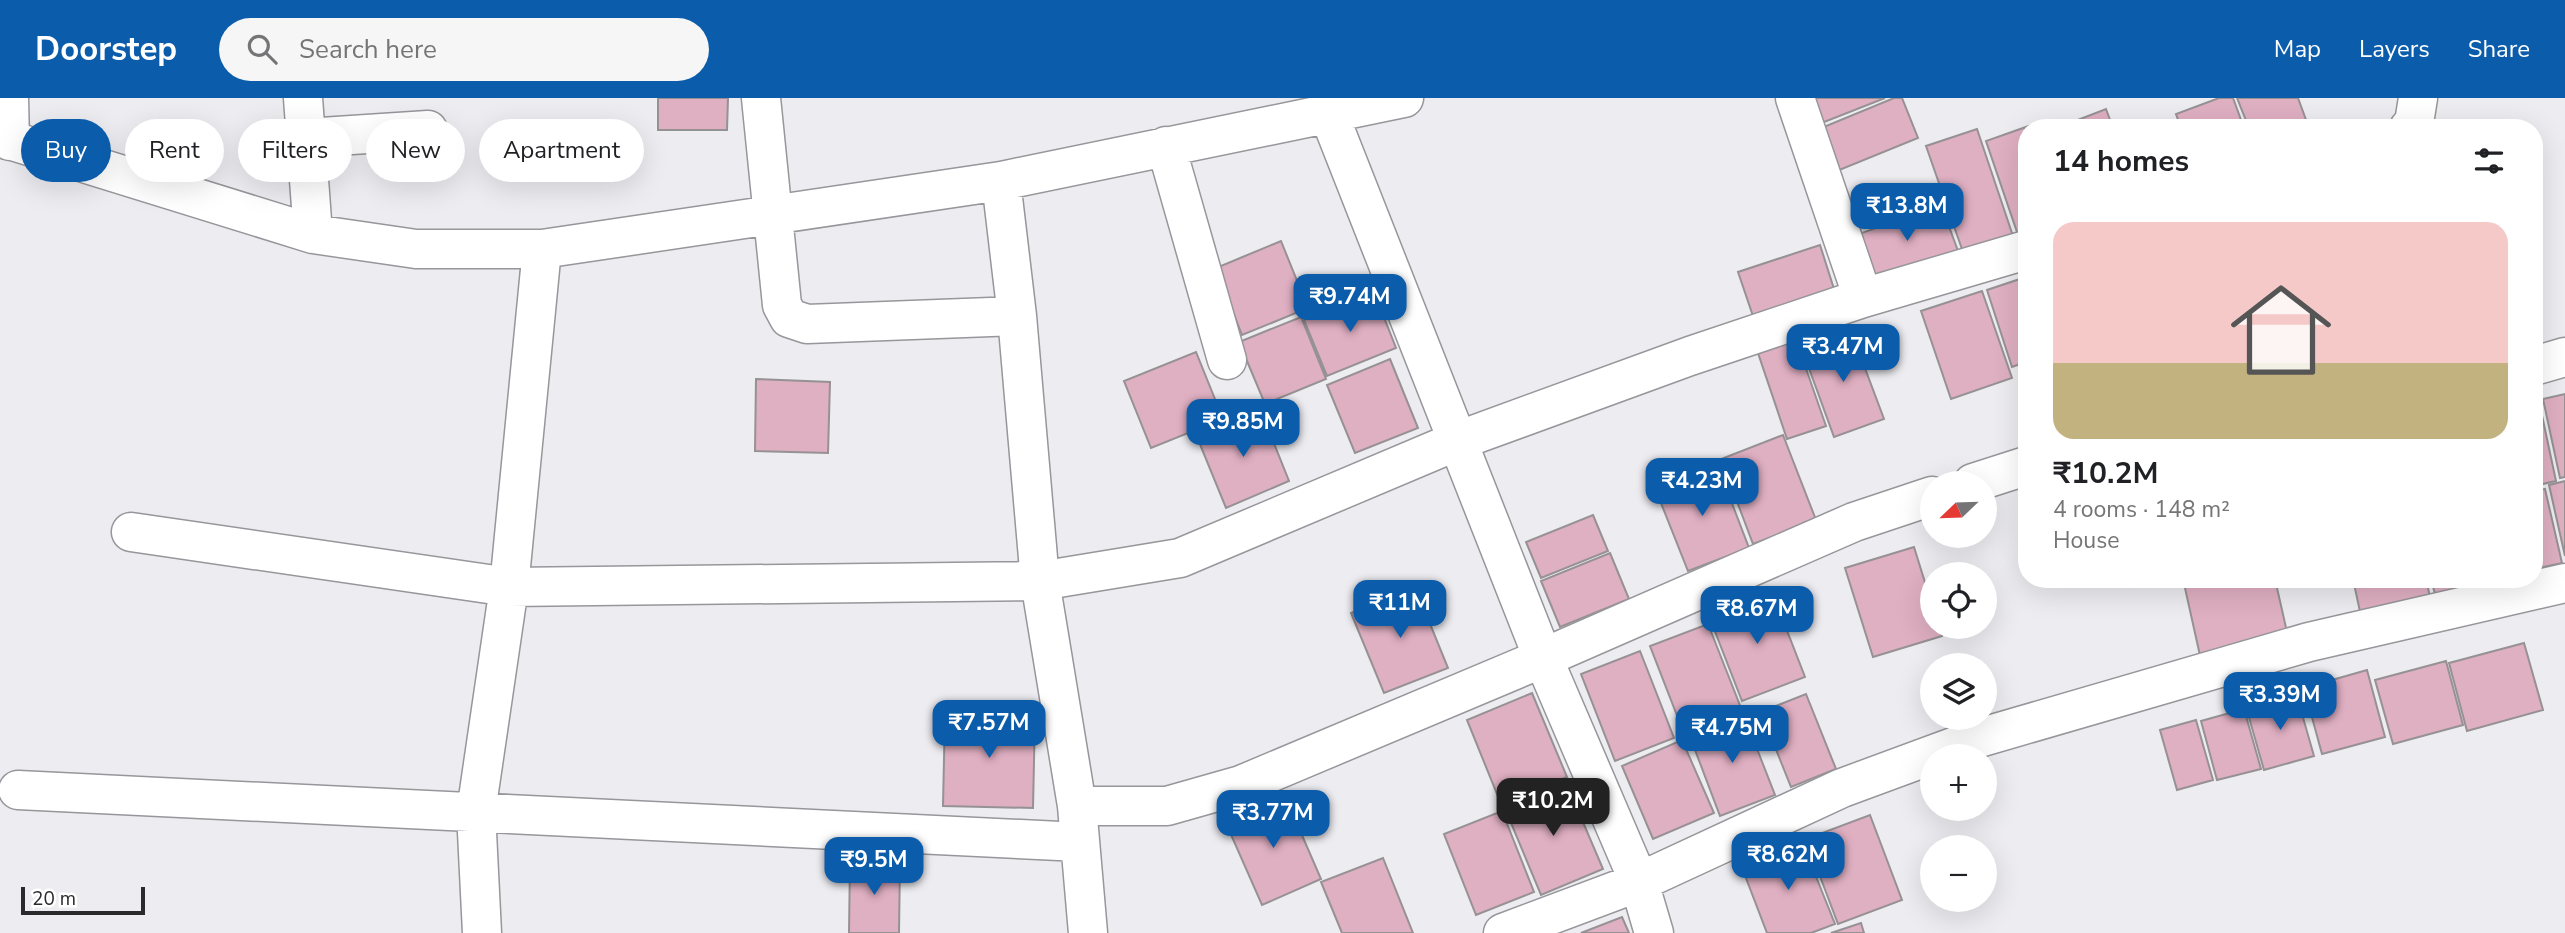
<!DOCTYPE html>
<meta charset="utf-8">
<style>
:root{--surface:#fff;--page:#f6f6f6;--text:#202124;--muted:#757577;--line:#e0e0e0;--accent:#0b5caa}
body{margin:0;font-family:"Nunito Sans",sans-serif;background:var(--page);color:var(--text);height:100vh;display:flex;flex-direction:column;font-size:26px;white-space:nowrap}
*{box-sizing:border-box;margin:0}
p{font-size:23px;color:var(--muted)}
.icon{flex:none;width:38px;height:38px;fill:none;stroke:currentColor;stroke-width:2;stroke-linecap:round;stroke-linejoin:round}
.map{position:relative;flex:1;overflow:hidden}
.drawer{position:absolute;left:2018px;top:21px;width:525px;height:469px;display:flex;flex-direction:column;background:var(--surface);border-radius:28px;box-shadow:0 7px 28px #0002}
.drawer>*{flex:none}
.guide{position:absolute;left:21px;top:21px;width:665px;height:63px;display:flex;gap:14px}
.needle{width:46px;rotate:247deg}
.buttons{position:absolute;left:1920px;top:373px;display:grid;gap:14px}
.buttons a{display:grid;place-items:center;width:77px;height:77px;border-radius:50%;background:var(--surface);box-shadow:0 7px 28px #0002;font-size:35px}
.scale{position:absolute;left:21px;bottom:18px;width:124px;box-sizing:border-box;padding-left:7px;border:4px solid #2a2a2c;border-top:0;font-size:19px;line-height:24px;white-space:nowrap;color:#2a2a2c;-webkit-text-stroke:5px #fff;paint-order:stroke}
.price{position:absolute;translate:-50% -60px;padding:0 16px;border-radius:14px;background:var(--accent);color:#fff;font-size:23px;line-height:46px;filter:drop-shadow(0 2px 4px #0008)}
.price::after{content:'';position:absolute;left:50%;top:42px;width:21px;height:16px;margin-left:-10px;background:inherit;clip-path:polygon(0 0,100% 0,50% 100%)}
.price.active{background:#222;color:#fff}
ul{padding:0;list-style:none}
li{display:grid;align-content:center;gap:14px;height:371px;padding:0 35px}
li+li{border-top:2px solid var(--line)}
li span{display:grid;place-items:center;height:217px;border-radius:21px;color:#555}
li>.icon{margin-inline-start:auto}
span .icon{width:126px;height:126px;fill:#fffc;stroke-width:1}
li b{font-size:30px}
h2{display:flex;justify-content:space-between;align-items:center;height:84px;padding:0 35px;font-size:30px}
.chip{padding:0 24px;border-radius:32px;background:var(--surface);box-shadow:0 7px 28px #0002;font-size:24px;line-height:63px}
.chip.active{background:var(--accent);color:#fff}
header{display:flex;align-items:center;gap:42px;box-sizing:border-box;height:98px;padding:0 35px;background:var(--accent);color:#fff}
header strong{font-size:33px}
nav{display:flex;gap:38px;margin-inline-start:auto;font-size:24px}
.search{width:490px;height:63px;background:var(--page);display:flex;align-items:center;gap:18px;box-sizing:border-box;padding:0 24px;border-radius:38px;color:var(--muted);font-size:26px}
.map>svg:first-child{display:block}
</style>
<header>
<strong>Doorstep</strong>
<div class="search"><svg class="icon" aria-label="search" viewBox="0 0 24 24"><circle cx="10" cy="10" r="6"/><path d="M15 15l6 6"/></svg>Search here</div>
<nav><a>Map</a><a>Layers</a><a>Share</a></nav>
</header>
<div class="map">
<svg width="2565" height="835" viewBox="0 0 2565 835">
<rect width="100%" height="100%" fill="#ececf1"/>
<!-- building -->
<path fill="#dfafc2" stroke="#969193" stroke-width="2" d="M658 0H728L727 32H658Z
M1803 0H1885L1814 28Z
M1894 0H1902L1918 40 1832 75 1814 33Z
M2219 0H2233L2244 30H2181L2176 16Z
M2237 0H2298L2309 30H2249Z
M2106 11 2113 30H2057Z
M2043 23 2046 30H2026V134L2018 137 1986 43Z
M1977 31 2013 138 1963 154 1926 48Z
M1941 107 1958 153 1873 183 1856 137Z
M1281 143 1308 210 1242 237 1216 170Z
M1820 147 1835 194 1754 221 1738 174Z
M2026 179V264L2012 269 1987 192Z
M1982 193 2012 280 1951 301 1921 213Z
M1374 194 1396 250 1327 278 1304 222Z
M1301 219 1326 281 1265 306 1239 244Z
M1851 233 1884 321 1834 339 1802 251Z
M1796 242 1826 328 1787 341 1758 255Z
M1196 254 1223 321 1151 350 1124 283Z
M1390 261 1418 330 1355 355 1327 287Z
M756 281 830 284 828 355 755 353Z
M2565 296V379L2560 380 2543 301Z
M2540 308 2556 383 2534 388V309Z
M1261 313 1289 383 1226 410 1197 339Z
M1783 337 1816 422 1753 446 1721 361Z
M1717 366 1749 450 1688 473 1655 390Z
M2565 383V458L2549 387Z
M2545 391 2562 465 2534 471V393Z
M1593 417 1608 453 1541 480 1526 444Z
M1914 449 1932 507V528H1939L1942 538 1873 559 1845 470Z
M1610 455 1629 501 1560 529 1541 483Z
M2129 481H2166L2131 489Z
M2183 481H2275L2289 543 2201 562Z
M2353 481H2426L2432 508 2362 523Z
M2431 481H2501L2436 500Z
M1415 489 1448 570 1384 595 1351 515Z
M1772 494 1805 579 1742 603 1709 518Z
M1708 526 1741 610 1683 633 1650 548Z
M2524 545 2543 612 2467 633 2449 565Z
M1640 553 1674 640 1615 663 1581 576Z
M2446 563 2463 627 2393 646 2375 582Z
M2367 572 2385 639 2322 656 2304 590Z
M1532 595 1567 679 1501 706 1467 622Z
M2296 595 2314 658 2264 672 2246 609Z
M1806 596 1836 671 1791 689 1761 614Z
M2244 611 2261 671 2217 682 2201 623Z
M945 614 1035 616 1033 710 943 708Z
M1743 615 1775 697 1720 718 1689 636Z
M2196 622 2213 682 2177 692 2160 632Z
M1682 642 1714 715 1653 741 1622 668Z
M1565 682 1603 771 1541 797 1504 708Z
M1285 698 1321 781 1262 807 1225 723Z
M1502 713 1534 794 1476 817 1444 736Z
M1870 717 1902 802 1838 826 1806 741Z
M1802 744 1835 826 1811 835H1767L1741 767Z
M1383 760 1413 835H1342L1321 784Z
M850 762 900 763 899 835H849Z
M1622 819 1629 835H1581Z
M1861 825 1864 835H1831Z"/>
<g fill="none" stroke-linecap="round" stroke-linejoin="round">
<!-- street casing -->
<g stroke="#96969b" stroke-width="41">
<path id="street" d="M9 0 10 43
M303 0 313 136
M761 0 782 207 789 220 807 226 1017 218
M1795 0 1863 200
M1328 14 1543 560 1639 784 1654 835
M2409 30 2414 25 2418 0
M0 39 313 136 416 151H542L1001 83 1404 0
M306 40 428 32
M1166 48 1227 262
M1001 83 1017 218 1040 483 1077 708 1088 835
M2534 268 2565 259
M1973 385 2026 368
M131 434 509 489 1040 483 1180 460 1457 343 1690 258 1863 200 2026 152
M18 692 1080 744
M1077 708H1167L1241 687 1543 560 1854 424 1932 398
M482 835 476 714 509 489 542 151
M1503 835 1639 784 1842 690 1972 642 2309 544 2565 485"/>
</g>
<!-- street -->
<use href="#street" stroke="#fff" stroke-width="38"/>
</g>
</svg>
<div class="buttons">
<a><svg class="needle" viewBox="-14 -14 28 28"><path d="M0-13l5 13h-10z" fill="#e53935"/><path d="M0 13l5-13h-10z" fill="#757577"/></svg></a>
<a><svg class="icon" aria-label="locate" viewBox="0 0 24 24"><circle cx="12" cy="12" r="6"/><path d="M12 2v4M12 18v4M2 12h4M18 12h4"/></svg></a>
<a><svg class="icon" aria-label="layers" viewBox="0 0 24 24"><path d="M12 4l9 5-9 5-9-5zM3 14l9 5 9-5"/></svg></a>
<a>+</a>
<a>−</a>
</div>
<div class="scale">20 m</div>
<b class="price" style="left:1907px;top:145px">₹13.8M</b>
<b class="price" style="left:1350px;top:236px">₹9.74M</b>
<b class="price" style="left:1843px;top:286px">₹3.47M</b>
<b class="price" style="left:1243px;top:361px">₹9.85M</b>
<b class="price" style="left:1702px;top:420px">₹4.23M</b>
<b class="price" style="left:1400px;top:542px">₹11M</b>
<b class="price" style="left:1757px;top:548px">₹8.67M</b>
<b class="price" style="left:2280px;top:634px">₹3.39M</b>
<b class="price" style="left:989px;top:662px">₹7.57M</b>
<b class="price" style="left:1732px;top:667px">₹4.75M</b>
<b class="price active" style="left:1553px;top:740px">₹10.2M</b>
<b class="price" style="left:1273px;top:752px">₹3.77M</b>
<b class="price" style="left:1788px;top:794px">₹8.62M</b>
<b class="price" style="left:874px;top:799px">₹9.5M</b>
<div class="guide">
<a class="chip active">Buy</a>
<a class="chip">Rent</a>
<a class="chip">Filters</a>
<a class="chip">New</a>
<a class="chip">Apartment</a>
</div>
<section class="drawer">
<h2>14 homes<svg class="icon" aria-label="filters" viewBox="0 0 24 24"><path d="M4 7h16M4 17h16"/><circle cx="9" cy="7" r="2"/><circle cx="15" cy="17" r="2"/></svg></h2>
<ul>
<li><span style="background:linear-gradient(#f6c9c9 65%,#c2b280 0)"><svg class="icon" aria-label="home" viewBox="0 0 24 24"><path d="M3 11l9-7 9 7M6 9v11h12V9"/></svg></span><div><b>₹10.2M</b><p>4 rooms · 148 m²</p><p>House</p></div></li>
</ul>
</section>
</div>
